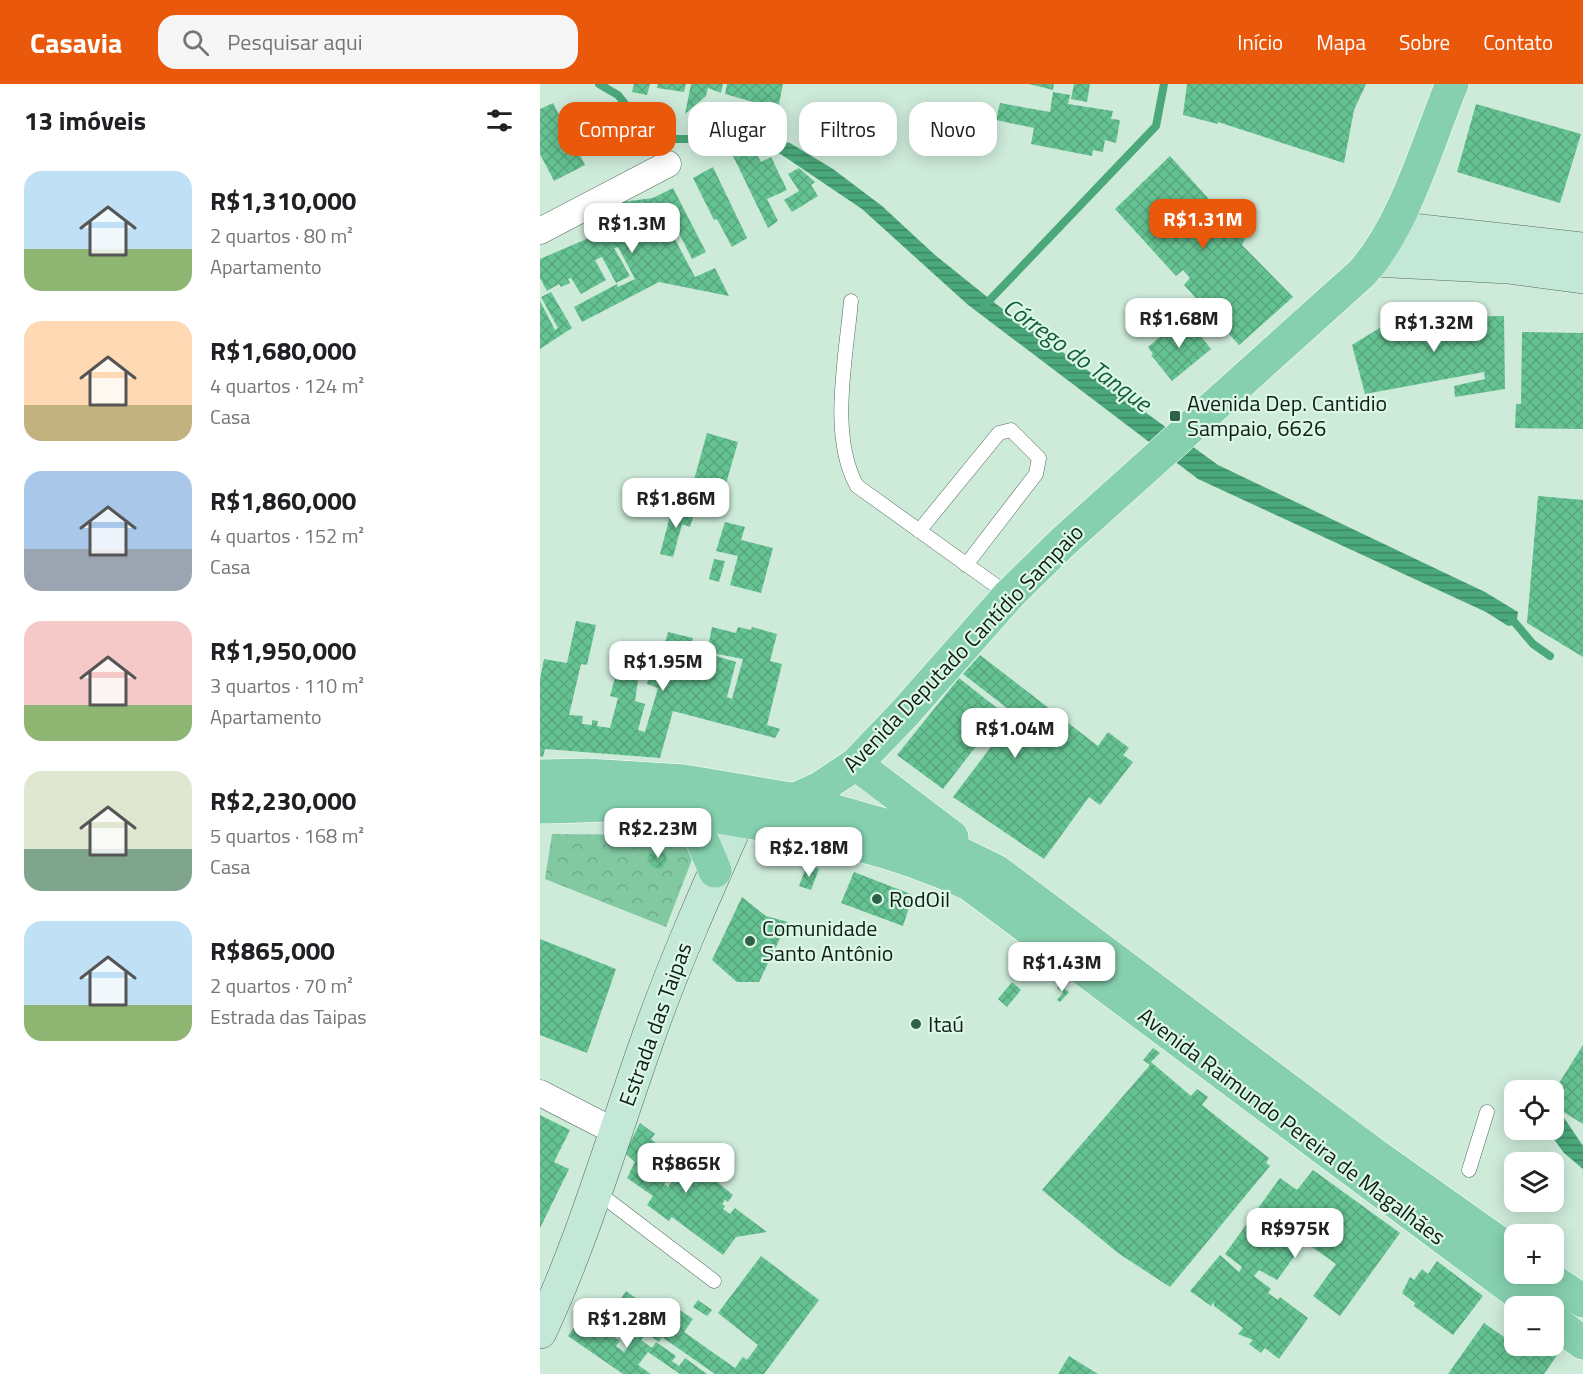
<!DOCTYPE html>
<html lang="pt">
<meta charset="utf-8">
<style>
:root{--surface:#fff;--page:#f6f6f6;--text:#202124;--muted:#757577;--accent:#ea580c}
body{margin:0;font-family:"Titillium Web",sans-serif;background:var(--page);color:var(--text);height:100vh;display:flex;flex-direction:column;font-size:22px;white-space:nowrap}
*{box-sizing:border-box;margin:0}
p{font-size:20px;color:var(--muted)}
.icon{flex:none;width:33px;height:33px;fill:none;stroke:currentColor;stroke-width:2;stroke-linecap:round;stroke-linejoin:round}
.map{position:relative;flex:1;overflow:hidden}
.details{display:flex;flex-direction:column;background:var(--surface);width:540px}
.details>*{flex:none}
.hud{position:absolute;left:18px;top:18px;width:570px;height:54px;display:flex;gap:12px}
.fabs{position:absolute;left:964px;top:996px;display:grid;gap:12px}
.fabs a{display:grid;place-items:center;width:60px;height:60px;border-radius:12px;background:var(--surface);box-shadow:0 3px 15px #0003;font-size:30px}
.price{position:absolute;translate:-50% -51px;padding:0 14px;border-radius:12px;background:#fff;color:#222;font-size:20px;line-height:39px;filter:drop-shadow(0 2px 3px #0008)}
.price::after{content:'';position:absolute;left:50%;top:36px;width:18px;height:14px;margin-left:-9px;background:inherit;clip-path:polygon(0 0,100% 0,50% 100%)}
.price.active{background:var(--accent);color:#fff}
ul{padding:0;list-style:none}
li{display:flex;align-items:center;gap:18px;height:150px;padding:0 24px}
li span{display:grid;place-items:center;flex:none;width:168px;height:120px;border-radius:18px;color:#555}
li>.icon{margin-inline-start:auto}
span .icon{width:72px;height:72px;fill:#fffc;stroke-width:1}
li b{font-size:26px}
h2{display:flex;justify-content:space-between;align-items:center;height:72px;padding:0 24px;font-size:26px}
.tag{padding:0 21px;border-radius:18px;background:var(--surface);box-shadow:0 3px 15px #0003;font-size:21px;line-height:54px}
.tag.active{background:var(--accent);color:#fff}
header{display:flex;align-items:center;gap:36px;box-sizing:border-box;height:84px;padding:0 30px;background:var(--accent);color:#fff}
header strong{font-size:28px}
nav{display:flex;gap:33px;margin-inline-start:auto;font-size:21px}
.search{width:420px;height:54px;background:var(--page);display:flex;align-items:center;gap:15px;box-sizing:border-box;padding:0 21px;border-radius:18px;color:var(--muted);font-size:22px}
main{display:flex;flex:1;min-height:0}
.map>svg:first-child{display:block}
</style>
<header>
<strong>Casavia</strong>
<div class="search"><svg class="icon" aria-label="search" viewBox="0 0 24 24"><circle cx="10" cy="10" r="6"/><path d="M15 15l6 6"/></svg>Pesquisar aqui</div>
<nav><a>Início</a><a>Mapa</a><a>Sobre</a><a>Contato</a></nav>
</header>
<main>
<section class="details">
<h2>13 imóveis<svg class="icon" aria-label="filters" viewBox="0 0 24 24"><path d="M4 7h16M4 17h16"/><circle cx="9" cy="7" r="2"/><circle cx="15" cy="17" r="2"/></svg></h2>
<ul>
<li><span style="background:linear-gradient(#bfe0f5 65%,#8fb573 0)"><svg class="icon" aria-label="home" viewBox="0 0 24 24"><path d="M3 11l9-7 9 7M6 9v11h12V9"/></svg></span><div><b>R$1,310,000</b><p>2 quartos · 80 m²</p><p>Apartamento</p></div></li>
<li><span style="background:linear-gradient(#ffd9b3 70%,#c2b280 0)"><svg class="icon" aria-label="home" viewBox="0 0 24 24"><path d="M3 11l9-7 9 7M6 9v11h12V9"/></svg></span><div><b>R$1,680,000</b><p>4 quartos · 124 m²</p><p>Casa</p></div></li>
<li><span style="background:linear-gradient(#a9c7e8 65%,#9aa5b1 0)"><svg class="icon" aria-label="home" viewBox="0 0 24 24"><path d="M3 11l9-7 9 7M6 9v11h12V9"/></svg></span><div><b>R$1,860,000</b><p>4 quartos · 152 m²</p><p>Casa</p></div></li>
<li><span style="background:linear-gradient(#f6c9c9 70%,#8fb573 0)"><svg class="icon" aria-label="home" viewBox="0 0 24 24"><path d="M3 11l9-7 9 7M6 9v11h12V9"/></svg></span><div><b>R$1,950,000</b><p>3 quartos · 110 m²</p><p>Apartamento</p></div></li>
<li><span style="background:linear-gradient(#dfe7d0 65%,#7fa58c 0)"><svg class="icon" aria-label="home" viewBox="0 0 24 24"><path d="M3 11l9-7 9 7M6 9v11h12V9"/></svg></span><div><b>R$2,230,000</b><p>5 quartos · 168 m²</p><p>Casa</p></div></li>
<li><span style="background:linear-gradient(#bfe0f5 70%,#8fb573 0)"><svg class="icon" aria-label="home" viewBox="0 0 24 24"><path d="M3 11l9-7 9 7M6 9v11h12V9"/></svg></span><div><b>R$865,000</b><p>2 quartos · 70 m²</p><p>Estrada das Taipas</p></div></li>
</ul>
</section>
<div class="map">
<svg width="1043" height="1290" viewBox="0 0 1043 1290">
<defs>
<pattern id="park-crowns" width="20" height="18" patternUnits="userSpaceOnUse" patternTransform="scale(1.5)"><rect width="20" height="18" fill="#82c9a2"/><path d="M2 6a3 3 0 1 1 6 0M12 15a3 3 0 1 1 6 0" fill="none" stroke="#6fac8b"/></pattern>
<pattern id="water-rules" width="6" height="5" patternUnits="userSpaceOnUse" patternTransform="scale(1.5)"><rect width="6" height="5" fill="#4aa87a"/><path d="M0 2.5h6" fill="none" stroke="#3c8863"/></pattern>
<pattern id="building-cross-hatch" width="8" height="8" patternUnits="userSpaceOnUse" patternTransform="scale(1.5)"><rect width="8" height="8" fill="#65c292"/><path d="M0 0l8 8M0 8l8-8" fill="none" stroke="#57a67d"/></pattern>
</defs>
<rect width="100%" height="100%" fill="#ceebda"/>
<!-- park -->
<path fill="url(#park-crowns)" d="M12 750 120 751 152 759 153 773 126 843 5 795Z"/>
<!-- water -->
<path fill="url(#water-rules)" d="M179 42 250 59 293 85 342 122 395 171 456 220 678 381 945 508 978 528 976 541 968 542 946 528 658 395 427 220 322 125 242 71Z
M1014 1019 1043 1062V1085L1024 1069 1007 1046H1014Z"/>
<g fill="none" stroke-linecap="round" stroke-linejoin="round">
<!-- stream -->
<path stroke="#4aa87a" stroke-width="8" d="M59 0 78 11 104 44 123 55H196L224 60
M444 222 616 42 624 0
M971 534 993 560 1010 572"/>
</g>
<!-- building -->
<path fill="url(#building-cross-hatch)" d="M94 0H110L107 11 92 8Z
M118 0H146L144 8 117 4Z
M151 0H183L181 9 168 4 166 12 145 30Z
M187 0H243L238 25 185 10Z
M489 0H514L513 6Z
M534 0H550L547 18 531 15Z
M647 0H826L814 26 804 79 678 38V40L643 31Z
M513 8 530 11 528 20 573 27 571 35 580 36 576 59 565 56 563 68 553 66 552 72 491 60 494 44 456 36 460 19 510 28Z
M13 19 45 81 14 97 0 70V25Z
M936 20 1041 50 1020 119 917 88Z
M414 29 450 36 445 57 410 52Z
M212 61 221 78 231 73 247 106 227 115 238 137 228 144 193 72Z
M630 72 705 155 702 161 753 213 699 261 644 201 650 194 643 186 636 192 575 125Z
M173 83 207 154 192 163 177 135 174 136 153 94Z
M259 84 275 98 271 101 278 112 252 128 244 116 259 107 248 90Z
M133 104 166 168 152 175 136 143 130 146 155 193 175 184 189 212 119 198 42 238 34 223 77 200 78 203 95 195 78 163 74 164 90 192 76 199 62 173 55 176 66 196 41 210 31 194 28 195 30 199 21 203 19 200 7 207 0 194V175L51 153 49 150 65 141 58 128 74 119 113 114Z
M11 208 32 244 0 265V217L15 246 18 244 1 213Z
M964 232 965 305 915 313 914 302 945 295 944 288 825 310 812 261 856 234Z
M642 234 647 241 650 239 671 265 632 297 611 271 613 270 608 263Z
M982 248 1043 249V345L975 344 976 320H981Z
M167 349 198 358 179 424 149 414Z
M998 412 1043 416V573L987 539Z
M133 421 155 427 150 443 142 440 133 473 120 470Z
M185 438 205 443 201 456 233 464 221 509 190 501 198 472 176 467Z
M174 475 185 477 179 498 169 495Z
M36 537 56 541 47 581 41 580 29 631 43 632 42 640 52 641V636L58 637 57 642 70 644 78 614 70 612 75 594 72 593 75 581 71 579 72 574 89 579 91 573 101 576 95 617 105 620 98 646 105 648 118 604 107 600 113 577 119 578 128 548 153 554 150 564 196 578 187 613 192 615 203 575 167 568 172 543 196 549 198 543 211 546 212 543 237 550 230 577 242 580 227 641 240 645 235 654 133 627 120 674 5 665 3 673 0 672V595L4 575 27 579Z
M440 571 558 662 568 648 589 664 583 671 593 678 560 721 549 713 504 775 413 713 457 655 447 648 403 705 357 671 419 594 466 631 461 636 468 641 476 631 423 590Z
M115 764 125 768 127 777 120 785 111 782 108 772Z
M267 781 279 785 271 806 259 802Z
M314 788 373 811 363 842 301 819Z
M202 813 226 832 248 838 219 898H197L172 876Z
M0 855 76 885 47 969 0 951Z
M472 898 481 906 467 923 458 915Z
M519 901 529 908 520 918 517 916 523 909 517 904Z
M1043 961V1040L1014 1022V1007Z
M613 964 620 969 611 978 651 1012 657 1005 668 1013 662 1021 729 1074 726 1079 730 1082 630 1203 578 1169 502 1106 610 981 603 976Z
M0 1031 30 1046 14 1078 29 1085 0 1144Z
M100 1039 115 1050 111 1055 140 1079 124 1100 128 1103 139 1088 158 1102 143 1089 152 1077 193 1111 188 1118 185 1116 182 1120 185 1122 183 1125 190 1130 195 1124 227 1148 196 1153 183 1171 132 1133 129 1137 107 1121 113 1112 87 1094 95 1078 85 1069Z
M773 1086 860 1149 800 1232 773 1212 796 1180 765 1158 737 1196 719 1186 714 1192 731 1205 728 1209 738 1216 740 1213 768 1234 739 1275 725 1264 721 1269 709 1260 713 1256 698 1250 703 1244 674 1222V1218L671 1222 650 1207 680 1171 699 1188 702 1183 685 1170 740 1094 757 1106Z
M221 1172 279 1216 224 1290H175L122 1253 119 1258 73 1226 86 1207 125 1235 134 1222 153 1235 144 1248 195 1284 203 1273 207 1276 218 1261 178 1229Z
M897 1177 943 1212 913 1251 874 1222 875 1219 862 1209 870 1193 874 1196 882 1185 888 1190Z
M158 1216 172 1226 167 1232 153 1223Z
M79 1232 105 1251 101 1256 112 1264 116 1258 136 1272 132 1277 139 1282 145 1274 167 1290H140L108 1268 98 1281 111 1290H83L28 1252 39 1236 64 1253 67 1248 80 1257 76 1262 84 1268 92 1257 71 1242Z
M975 1238V1262H1006L1018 1270 1004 1290H908L944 1239 964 1253Z
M529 1272 558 1290H518Z"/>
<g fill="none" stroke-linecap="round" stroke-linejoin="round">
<!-- service casing -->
<g stroke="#536c5d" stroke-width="15">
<path id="service" d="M311 217C306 274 289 352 317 402L469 511
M379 447 459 349 471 346 499 374 496 390 426 481
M929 1086 947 1028
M56 1107 174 1197"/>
</g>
<!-- minor casing -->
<g stroke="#536c5d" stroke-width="27">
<path id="minor" d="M0 147 128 80
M0 1009 76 1048"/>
</g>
<!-- secondary casing -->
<g stroke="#536c5d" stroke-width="34">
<path id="secondary" d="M854 144 1043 165
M834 176 968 183 1043 193
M0 1248C44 1154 73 1052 108 954 134 880 166 808 198 736"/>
</g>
<!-- primary casing -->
<g stroke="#fff" stroke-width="34">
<path id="primary" d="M316 680 412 753
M0 692 47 691 144 697 257 716 387 753 456 787 835 1071 975 1170
M245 720 280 704 316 680 363 631 469 511 523 458 822 189C865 141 887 60 912 0
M0 723C27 723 55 721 82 721 121 721 158 730 196 736 279 750 353 764 429 800L995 1222
M140 726 162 756 175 787
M1003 1190 1043 1217
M1014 1237 1043 1259"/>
</g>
<!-- service -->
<use href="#service" stroke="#fff" stroke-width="14"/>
<!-- minor -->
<use href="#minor" stroke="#fff" stroke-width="26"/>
<!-- secondary -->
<use href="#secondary" stroke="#c3e8d7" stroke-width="33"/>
<!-- primary -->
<use href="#primary" stroke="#86d0af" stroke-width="33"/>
</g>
<!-- markers -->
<g fill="#2d6247" stroke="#dbf8e7" stroke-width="2">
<rect x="629" y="326" width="12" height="12" rx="3"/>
<circle cx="337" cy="815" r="6"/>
<circle cx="210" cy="857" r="6"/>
<circle cx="376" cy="940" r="6"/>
</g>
<g text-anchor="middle" stroke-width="4.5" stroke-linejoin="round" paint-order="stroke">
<!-- poi labels -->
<g font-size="22" fill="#121d17" stroke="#dbf8e7" text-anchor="start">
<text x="647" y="327">Avenida Dep. Cantidio<tspan x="647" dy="25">Sampaio, 6626</tspan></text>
<text x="349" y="823">RodOil</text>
<text x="222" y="852">Comunidade<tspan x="222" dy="25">Santo Antônio</tspan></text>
<text x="388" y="948">Itaú</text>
</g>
<!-- street labels -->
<g font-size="22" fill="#121d17" stroke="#dbf8e7">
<text transform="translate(423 564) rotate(-46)" y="8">Avenida Deputado Cantídio Sampaio</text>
<text transform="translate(115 940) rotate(-70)" y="8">Estrada das Taipas</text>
<text transform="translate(752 1042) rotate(37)" y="8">Avenida Raimundo Pereira de Magalhães</text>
</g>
<!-- water labels -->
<g font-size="24" font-style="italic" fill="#135b3b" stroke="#dbf8e7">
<text transform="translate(537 271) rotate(36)" y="8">Córrego do Tanque</text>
</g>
</g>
</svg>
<div class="fabs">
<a><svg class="icon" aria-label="locate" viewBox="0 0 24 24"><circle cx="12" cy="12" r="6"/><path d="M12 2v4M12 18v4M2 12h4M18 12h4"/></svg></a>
<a><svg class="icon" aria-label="layers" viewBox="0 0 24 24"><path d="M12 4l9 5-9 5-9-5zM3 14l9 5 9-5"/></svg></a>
<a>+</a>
<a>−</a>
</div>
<b class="price active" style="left:663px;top:166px">R$1.31M</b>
<b class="price" style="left:92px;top:170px">R$1.3M</b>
<b class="price" style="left:639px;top:265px">R$1.68M</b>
<b class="price" style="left:894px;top:269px">R$1.32M</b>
<b class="price" style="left:136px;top:445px">R$1.86M</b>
<b class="price" style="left:123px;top:608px">R$1.95M</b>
<b class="price" style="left:475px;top:675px">R$1.04M</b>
<b class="price" style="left:118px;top:775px">R$2.23M</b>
<b class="price" style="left:269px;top:794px">R$2.18M</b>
<b class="price" style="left:522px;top:909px">R$1.43M</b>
<b class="price" style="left:146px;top:1110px">R$865K</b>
<b class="price" style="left:755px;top:1175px">R$975K</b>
<b class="price" style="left:87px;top:1265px">R$1.28M</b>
<div class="hud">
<a class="tag active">Comprar</a>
<a class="tag">Alugar</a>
<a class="tag">Filtros</a>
<a class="tag">Novo</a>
</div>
</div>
</main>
